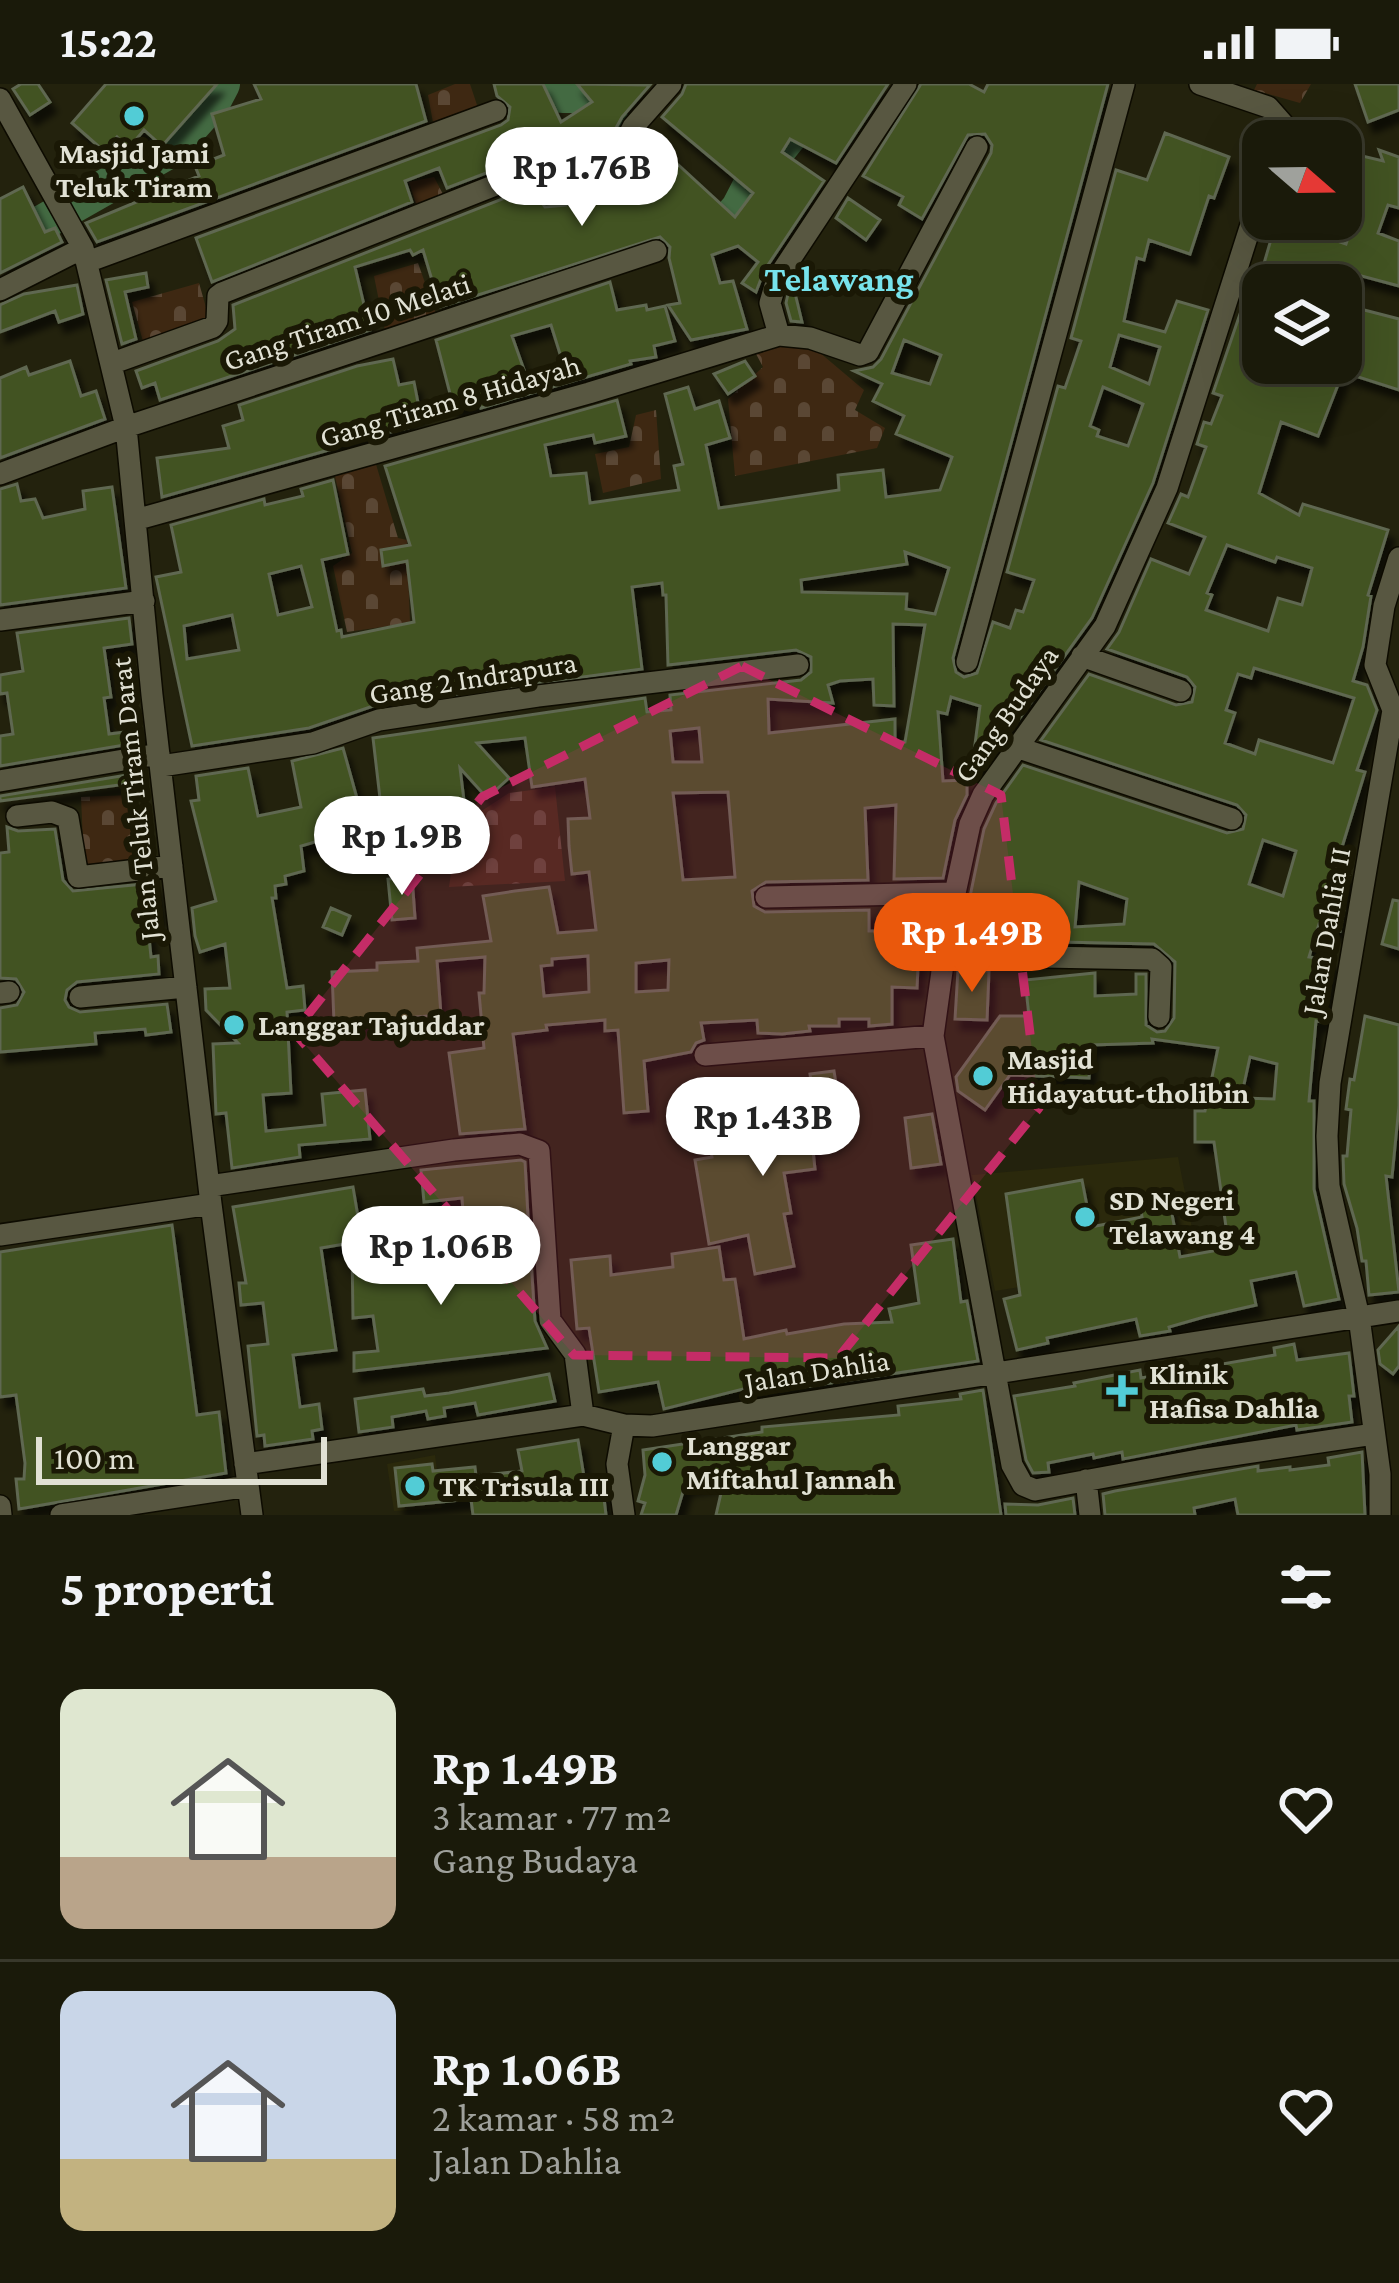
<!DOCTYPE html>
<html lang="id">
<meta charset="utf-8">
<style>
:root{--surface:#1a1a0a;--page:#272718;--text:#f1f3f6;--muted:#9fa19c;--line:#38382b;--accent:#ea580c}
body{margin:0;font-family:"Crimson Pro",serif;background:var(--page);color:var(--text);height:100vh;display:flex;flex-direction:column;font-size:45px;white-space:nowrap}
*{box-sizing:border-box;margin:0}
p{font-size:39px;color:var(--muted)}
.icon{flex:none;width:66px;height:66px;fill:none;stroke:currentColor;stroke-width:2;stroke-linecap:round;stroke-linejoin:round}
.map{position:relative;height:1431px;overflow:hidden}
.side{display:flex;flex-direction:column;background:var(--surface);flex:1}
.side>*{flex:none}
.needle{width:78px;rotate:110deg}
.controls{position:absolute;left:1242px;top:36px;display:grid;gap:24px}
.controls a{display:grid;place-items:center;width:120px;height:120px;border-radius:24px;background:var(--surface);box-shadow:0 12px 48px #0002,0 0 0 3px var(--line);font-size:60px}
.scale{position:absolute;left:36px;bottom:30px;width:291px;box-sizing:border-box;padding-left:12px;border:6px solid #e1e1d4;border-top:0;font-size:33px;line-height:42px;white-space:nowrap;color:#e1e1d4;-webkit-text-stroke:9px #1a1805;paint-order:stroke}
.price{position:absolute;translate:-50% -102px;padding:0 27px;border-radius:42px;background:#fff;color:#222;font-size:39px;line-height:78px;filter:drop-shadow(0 3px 6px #0008)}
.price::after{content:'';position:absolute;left:50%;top:72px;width:36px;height:27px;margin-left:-18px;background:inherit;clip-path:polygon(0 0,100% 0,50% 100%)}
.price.selected{background:var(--accent);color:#fff}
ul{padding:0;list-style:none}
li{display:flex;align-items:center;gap:36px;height:300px;padding:0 60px}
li+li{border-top:3px solid var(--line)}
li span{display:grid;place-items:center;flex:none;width:336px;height:240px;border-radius:24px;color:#555}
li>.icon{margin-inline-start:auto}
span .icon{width:144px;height:144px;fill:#fffc;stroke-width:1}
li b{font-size:51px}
h2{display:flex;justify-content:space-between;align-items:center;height:144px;padding:0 60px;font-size:51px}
.status{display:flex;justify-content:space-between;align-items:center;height:84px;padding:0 60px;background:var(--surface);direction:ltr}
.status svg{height:33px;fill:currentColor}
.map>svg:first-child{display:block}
</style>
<div class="status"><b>15:22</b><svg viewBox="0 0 49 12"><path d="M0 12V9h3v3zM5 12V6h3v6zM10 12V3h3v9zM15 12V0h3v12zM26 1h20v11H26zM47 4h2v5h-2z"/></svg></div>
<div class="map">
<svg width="1399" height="1431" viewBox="0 0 1399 1431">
<defs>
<pattern id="cemetery-stones" width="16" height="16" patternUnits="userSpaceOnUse" patternTransform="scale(3)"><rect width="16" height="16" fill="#3e2812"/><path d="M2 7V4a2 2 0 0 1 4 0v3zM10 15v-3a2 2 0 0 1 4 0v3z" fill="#5a4734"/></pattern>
<filter id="shadow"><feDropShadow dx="6" dy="10" stdDeviation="3" flood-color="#0009"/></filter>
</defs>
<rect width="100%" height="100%" fill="#23220d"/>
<!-- built -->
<path fill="#2b290c" d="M1178 1073 1198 1175 995 1207 972 1091Z
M435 1371 442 1424 394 1427 387 1380Z"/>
<!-- cemetery -->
<path fill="url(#cemetery-stones)" d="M455 0H470L479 27 434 44 428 11Z
M1257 0H1311L1300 19 1254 6Z
M434 93 446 116 419 129 409 98Z
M418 179 437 233 386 252 374 192Z
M199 199 211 241 144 261 132 218Z
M806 257 864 306 855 326 885 344 877 364 735 392 728 315 763 283 755 268Z
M656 326 661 395 603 409 595 370 629 363 636 331Z
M375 377 398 454 407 456 410 539 347 548 333 482 352 469 335 392Z
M555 703 565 797 449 803 457 748 469 747 472 729 483 726 509 709Z
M130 711 133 780 84 781 81 713Z"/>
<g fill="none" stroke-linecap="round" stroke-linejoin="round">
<!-- river -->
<path stroke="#436a42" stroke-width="36" d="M555 0 562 11H584L597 21 673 117 683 141 725 140 739 124 753 97 831 0
M0 163 170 66 212 19 222 0"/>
</g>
<!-- building -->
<path fill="#435221" stroke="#5f6751" stroke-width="3" fill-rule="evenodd" filter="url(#shadow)" d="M21 0H38L50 18 30 31 13 5Z
M106 0H217L162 62 144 46 129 64 117 53 105 68 72 39Z
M254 0H416L426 37 97 158 86 139 199 92 195 82 224 71 212 30 261 15Z
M494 0H543L561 38 592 18 577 0 650 1 622 33 612 51 557 91 545 73 536 70 447 104 439 84 405 97 412 118 212 198 196 154 501 41 508 36 510 23 497 12Z
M686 0H888L836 79 790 55 782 68 824 97 764 187 756 208 742 199 758 178 738 162 712 171 720 199 733 197 747 245 691 256 668 221 680 219 669 174 670 163 660 153 440 223 423 166 413 171 410 166 355 183 370 246 160 316 155 299 142 304 136 287 218 257 235 245 233 221 530 104 545 123 566 121 633 73 646 51 735 133 753 109 662 33 682 10Z
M921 0H969L984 8 988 0H1108L953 574 956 588 964 593 977 589 993 538 1010 544 1016 526 1023 528 1034 496 1007 488 1058 302 1065 304 1081 257 1071 254 1116 86 1147 96 1165 49 1229 73 1214 114 1209 112 1190 170 1149 156 1144 176 1137 174 1124 237 1165 248 1177 217 1208 226 1153 399 1092 534 983 685 972 683 980 622 951 613 947 630 938 628 943 697 967 696V711L955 736 943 794 894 795 896 721 865 724 868 796 766 798 752 807 754 822 765 828 869 826V847H893V825L932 824 931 860 919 861 917 904 892 903V940L869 942V935H839V942H809L810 947 782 950 758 949 757 936 701 939 704 956 696 959 691 968 644 977 648 1027 624 1029 618 946 605 947V936L546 941 547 946 513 950 525 1045 460 1050 449 969 484 964 479 909H484L485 873 437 877 441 931 405 934V938H334L332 888 377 886V879L418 877 417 864 491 857 483 812 515 807 549 803 558 849 596 846 589 788 572 790 569 762 568 735 590 734 585 695 532 703 525 654 477 659 509 694 487 714 460 684 467 741 386 766 373 654 645 614 647 628 671 626 670 611 801 596 811 588V573L796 566 668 581 666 511H663L662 499 632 503 642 585 376 621 309 644 192 662 156 493 181 488 171 441 264 415 265 421 303 412 301 405 333 396 348 470 322 476 337 547 341 546 342 553 414 538 407 477 383 482 381 466 410 461 385 382 617 316 626 352 595 359 593 351 545 361 551 392 586 389 590 419 679 406 674 382 683 380 665 310 688 303 695 325 719 317 730 354 706 361 719 424 839 406 838 391 883 386 886 413 940 406 952 373 896 350 904 332 873 317 882 300 854 287 873 283 881 275 991 69 992 61 985 50 968 51 922 135 899 121 903 113 863 92ZM1119 251 1160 263 1149 300 1110 283ZM904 256 941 271 930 300 892 289ZM1103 303 1143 320 1128 362 1097 352 1099 346 1090 342ZM905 468 949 484 935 530 906 525 907 510 802 508 801 496 907 480ZM301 482 312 523 278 531 269 490ZM232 531 239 566 187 575 184 542ZM893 540 925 541 905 658H895V635L769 649 768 615 833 619 828 601 840 597 873 595 874 621 894 622ZM699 644 702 678H673L670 647ZM728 708 735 793 683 796 673 709ZM588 872 589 908 544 912 541 882 552 881V875ZM669 876 668 906 636 908V879Z
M1355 0H1399V26L1368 38Z
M1379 66 1399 73V124L1388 121 1378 149 1399 157V202L1347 188 1343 201H1265L1267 195 1260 193 1277 135H1318L1314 149 1346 160 1359 122 1341 116V67L1383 77Z
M23 103 45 148 55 144 62 158 0 189V115Z
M848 114 880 136 866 156 836 134Z
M146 189 148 203 125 208 136 255 122 260 106 196Z
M610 198 617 226 646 221 647 226 665 222 675 257 654 262 656 273 630 277 631 280 481 324 480 318 454 325 436 256ZM551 241 565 286 528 297 512 252Z
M77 201 83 230 59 238 55 227 0 248V221L24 210Z
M795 209 802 238 791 237 786 219 788 210Z
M1341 220 1399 235V306L1343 288 1318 352 1281 338 1259 409 1299 431 1303 420 1388 446 1368 511 1371 512 1363 563 1353 597 1367 601 1377 626 1357 686 1365 688 1335 786 1350 790 1340 823 1344 825 1340 847 1319 840 1309 873 1332 876 1323 938 1316 937 1309 1017H1314V1105L1339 1215 1304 1222 1296 1188 1251 1197 1256 1221 1204 1233 1169 1243 1170 1247 1140 1252 1136 1235 1047 1254 1048 1259 1017 1266 1004 1215 1020 1211 1006 1110 1082 1096 1091 1143 1142 1133 1140 1120 1169 1114 1180 1173 1229 1164 1214 1058H1195V1027H1205L1218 964 1152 955 1153 959 1091 961 1089 994 1010 991 985 1026 958 1007 956 993 1000 932H1029L1025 896 1095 889V912L1136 910V890H1146V941L1157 948 1165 947 1174 934 1175 878 1154 860 961 856 984 745 996 719 1023 681 1227 749 1243 745 1246 731 1237 721 1041 656 1089 590 1176 621 1192 618 1195 603 1187 593 1107 565 1119 548 1151 475 1189 490 1205 453 1168 439 1181 410 1188 413 1206 363 1197 360 1204 338 1211 340 1222 312 1213 309 1241 227 1263 236V279H1341ZM1227 461 1275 478 1277 473 1312 484 1302 521 1278 514 1268 547 1206 526 1212 511 1207 509ZM1254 584 1354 614 1333 679 1259 656 1255 670 1225 659 1235 629 1226 626 1238 590 1251 594ZM1263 756 1296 767 1283 812 1249 800ZM1079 798 1127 815 1124 840 1075 843ZM1250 973 1277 980 1274 1015 1241 1014Z
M393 275 399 301 414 298 420 329 405 332 408 344 335 361 336 364 162 413 157 374 229 364 223 342 243 336 239 321 357 282Z
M70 277 81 312 96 307 105 335 0 374V294L26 283 29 291Z
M745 277 755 292 728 310 714 290Z
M17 400 21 417 35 415 43 434 85 425 83 407 112 403 126 504 0 521V405Z
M129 534 132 560 104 564 111 613 104 614 109 650 141 646 142 658 0 682V652L13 650 7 609 0 610V591L23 587 17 549Z
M343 664 365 743 301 762 304 787 285 792 286 800 275 802 276 814H272L287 904 303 902 305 926 287 928 291 1009 263 1011 266 1047 325 1041 322 1010 365 1006 370 1055 299 1061 300 1073 232 1084 226 1029 216 1030 213 960 238 959 206 926 205 905 230 904 225 860 200 868 195 852 192 824 216 817 191 717 199 716 196 692 248 684 258 732 301 723 292 677Z
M133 690 134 699 0 717V712Z
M7 743 18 747 55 745 63 796 73 807 154 799 159 832 147 834 151 873 158 872 159 890 77 898 67 906 65 916 69 923 80 928 167 920 171 948 146 951 145 945 95 949 96 960 0 968V924L17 921 24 908 16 895 0 894V769L9 768Z
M412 793 415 834 392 836 388 795Z
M1393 816 1399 817V865L1382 860Z
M331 824 350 832 342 851 323 843Z
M958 886 989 887 987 936 955 935Z
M1365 932 1399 941V1022L1392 1093 1386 1092 1399 1208 1369 1211 1366 1177H1362L1357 1144 1344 1100 1343 1072H1347L1351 1026 1346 1025 1350 995 1354 996Z
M834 987 837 1006 829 1007 833 1025 828 1026 832 1054 812 1057 815 1085 784 1089 791 1129 784 1130 794 1182 755 1190 748 1151 709 1160 695 1076 712 1073 709 1056 801 1042 798 1016 813 1013 810 990Z
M932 1030 941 1080 911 1084 905 1034Z
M521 1076 525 1078 528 1133 464 1139 462 1114 424 1118 421 1086Z
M353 1103 362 1157 321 1164 336 1266 293 1271 300 1323 319 1320 322 1345 312 1347 313 1355 265 1362 264 1351 257 1352 248 1262 268 1260 263 1219 241 1221 239 1199H246L233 1123Z
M172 1141 197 1331 219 1328 226 1389 19 1425 16 1395H24L25 1379 16 1311 0 1313V1168Z
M953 1155 961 1218 967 1217 978 1277 749 1311 747 1304 664 1325 658 1298 599 1308 589 1244 577 1245 571 1176 610 1172 611 1191 673 1183 672 1170 719 1163 724 1196 735 1195 744 1255 786 1246 787 1250 844 1240 892 1238 889 1225 919 1219 911 1161Z
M352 1161H376V1170L442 1161 445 1188 531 1176 535 1237 547 1264 354 1287V1269L378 1267 373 1232 353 1234Z
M1399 1242V1282L1393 1290 1380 1280 1378 1266Z
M1294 1260 1297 1276 1349 1269 1354 1312H1349L1352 1338 1297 1346 1296 1341 1123 1375 1122 1368 1094 1374 1093 1370 1048 1379 1049 1388 1033 1389 1026 1376 1014 1312 1075 1302 1074 1299 1140 1286 1141 1294 1275 1271 1274 1264Z
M549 1290 555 1317 478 1331 475 1319 444 1324 445 1332 428 1335 426 1327 392 1333 393 1343 359 1348 355 1315 423 1305 425 1312 449 1309Z
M983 1306 1001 1431H716L724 1396 685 1401 676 1431H641L645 1419 638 1417 645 1391 643 1366 762 1348V1343L899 1331 898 1322 961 1315 960 1310Z
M578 1356 585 1399 602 1397 606 1431H473L471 1415 399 1422 395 1384 432 1380 433 1387 475 1383 476 1392 522 1387 518 1366Z
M1362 1368 1365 1431H1238L1235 1415 1194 1424 1195 1431H1105L1103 1410 1115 1407 1258 1382V1387L1290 1383V1386L1329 1381 1328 1374Z
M1073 1414 1075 1431H1006L1005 1420 1038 1421Z"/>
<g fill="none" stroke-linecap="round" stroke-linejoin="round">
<!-- minor casing -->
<g stroke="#0d0b00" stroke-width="24">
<path id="minor" d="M1200 0 1268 23 1283 40 1278 57
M0 15 83 164 126 343 152 611 211 1120 252 1431
M1263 103 1167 404 1105 542 983 711 970 740 949 837 933 952 1012 1381 1023 1401 1035 1406 1198 1376 1374 1350
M87 178 496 27
M0 206 83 164
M779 251 770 219 777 195 906 0
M113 279 213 243 217 237 218 212 222 209 536 85 550 109 558 108 624 61 633 43 671 0
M0 390 126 343 656 167
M135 436 589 309 779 251 810 254 860 271 868 268 977 63
M0 536 144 517
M1082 572 1181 607
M967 578 1124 0
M1019 664 1232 735
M161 682 313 659 379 636 538 612 798 581
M0 697 159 670
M17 732 52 728 68 734 78 793 172 782
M766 813 955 809
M944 871 1152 875 1161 883 1159 933
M0 909 9 908
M80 913 186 903
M705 971 933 952
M209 1102 454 1066 520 1060 539 1067 550 1236 575 1270 583 1331
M0 1151 211 1120
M245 1380 583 1331 624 1341 652 1342 1399 1227
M1086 1396 1090 1431
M0 1422 1 1431
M61 1431 248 1402
M624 1431 617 1380 624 1341
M1380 1431V1390L1359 1233 1329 1102 1327 1052 1330 999 1393 626 1375 581 1384 522 1399 474"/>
</g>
<!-- minor -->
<use href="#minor" stroke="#585741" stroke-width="21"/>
</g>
<!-- marked area -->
<path fill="#c52c67" fill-opacity="0.2" stroke="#c52c67" stroke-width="9" stroke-dasharray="24 15" stroke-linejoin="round" d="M742 582 1001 711 1039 1024 838 1274 574 1271 294 948 482 713Z"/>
<!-- markers -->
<g fill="#52ccd6" stroke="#1a1805" stroke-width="4.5">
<circle cx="134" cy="32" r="12"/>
<circle cx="234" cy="941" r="12"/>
<circle cx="983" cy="992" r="12"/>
<circle cx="1085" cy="1133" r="12"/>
<path d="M1116 1289h12v12h12v12h-12v12h-12v-12h-12v-12h12z"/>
<circle cx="662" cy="1378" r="12"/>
<circle cx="415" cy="1402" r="12"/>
</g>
<g text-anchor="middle" stroke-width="12" stroke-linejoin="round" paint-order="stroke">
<!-- poi labels -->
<g font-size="30" font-weight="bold" fill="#e1e1d4" stroke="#1a1805" text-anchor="start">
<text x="134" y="79" text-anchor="middle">Masjid Jami<tspan x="134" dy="34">Teluk Tiram</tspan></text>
<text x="258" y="951">Langgar Tajuddar</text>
<text x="1007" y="985">Masjid<tspan x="1007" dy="34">Hidayatut-tholibin</tspan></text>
<text x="1109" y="1126">SD Negeri<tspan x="1109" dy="34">Telawang 4</tspan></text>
<text x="1149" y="1300">Klinik<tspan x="1149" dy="34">Hafisa Dahlia</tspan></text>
<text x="686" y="1371">Langgar<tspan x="686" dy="34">Miftahul Jannah</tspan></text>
<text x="439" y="1412">TK Trisula III</text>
</g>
<!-- street labels -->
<g font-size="30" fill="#e1e1d4" stroke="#1a1805">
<text transform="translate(347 238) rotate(-18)" y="10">Gang Tiram 10 Melati</text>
<text transform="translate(450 317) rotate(-16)" y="10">Gang Tiram 8 Hidayah</text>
<text transform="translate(473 594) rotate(-9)" y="10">Gang 2 Indrapura</text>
<text transform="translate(1006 630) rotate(-55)" y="10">Gang Budaya</text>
<text transform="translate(135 715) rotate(-96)" y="10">Jalan Teluk Tiram Darat</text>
<text transform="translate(1326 847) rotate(-80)" y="10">Jalan Dahlia II</text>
<text transform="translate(817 1287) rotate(-9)" y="10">Jalan Dahlia</text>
</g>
<!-- quarter labels -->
<g font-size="36" font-weight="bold" fill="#77e3ec" stroke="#1a1805">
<text x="839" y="207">Telawang</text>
</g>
</g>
</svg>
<div class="controls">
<a><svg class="needle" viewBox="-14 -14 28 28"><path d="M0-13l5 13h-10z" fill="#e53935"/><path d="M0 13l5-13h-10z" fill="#9fa19c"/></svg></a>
<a><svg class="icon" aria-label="layers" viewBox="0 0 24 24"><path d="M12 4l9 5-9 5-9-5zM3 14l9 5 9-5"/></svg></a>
</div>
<div class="scale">100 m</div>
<b class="price" style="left:582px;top:145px">Rp 1.76B</b>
<b class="price" style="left:402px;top:814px">Rp 1.9B</b>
<b class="price selected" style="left:972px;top:911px">Rp 1.49B</b>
<b class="price" style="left:763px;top:1095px">Rp 1.43B</b>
<b class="price" style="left:441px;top:1224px">Rp 1.06B</b>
</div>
<section class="side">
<h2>5 properti<svg class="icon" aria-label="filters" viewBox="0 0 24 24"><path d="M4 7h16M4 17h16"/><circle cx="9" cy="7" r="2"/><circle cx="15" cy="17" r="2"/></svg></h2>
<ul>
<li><span style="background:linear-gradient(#dfe7d0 70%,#b9a48a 0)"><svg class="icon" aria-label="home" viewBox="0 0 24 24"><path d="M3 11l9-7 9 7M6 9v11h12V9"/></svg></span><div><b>Rp 1.49B</b><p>3 kamar · 77 m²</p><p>Gang Budaya</p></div><svg class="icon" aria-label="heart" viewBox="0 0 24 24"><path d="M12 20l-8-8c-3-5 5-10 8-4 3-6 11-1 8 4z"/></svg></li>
<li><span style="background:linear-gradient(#c9d6e8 70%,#c2b280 0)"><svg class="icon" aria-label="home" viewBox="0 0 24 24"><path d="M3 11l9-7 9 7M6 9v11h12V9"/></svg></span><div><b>Rp 1.06B</b><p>2 kamar · 58 m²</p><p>Jalan Dahlia</p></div><svg class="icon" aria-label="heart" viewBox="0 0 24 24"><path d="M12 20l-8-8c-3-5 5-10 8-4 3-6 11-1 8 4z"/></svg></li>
</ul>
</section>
